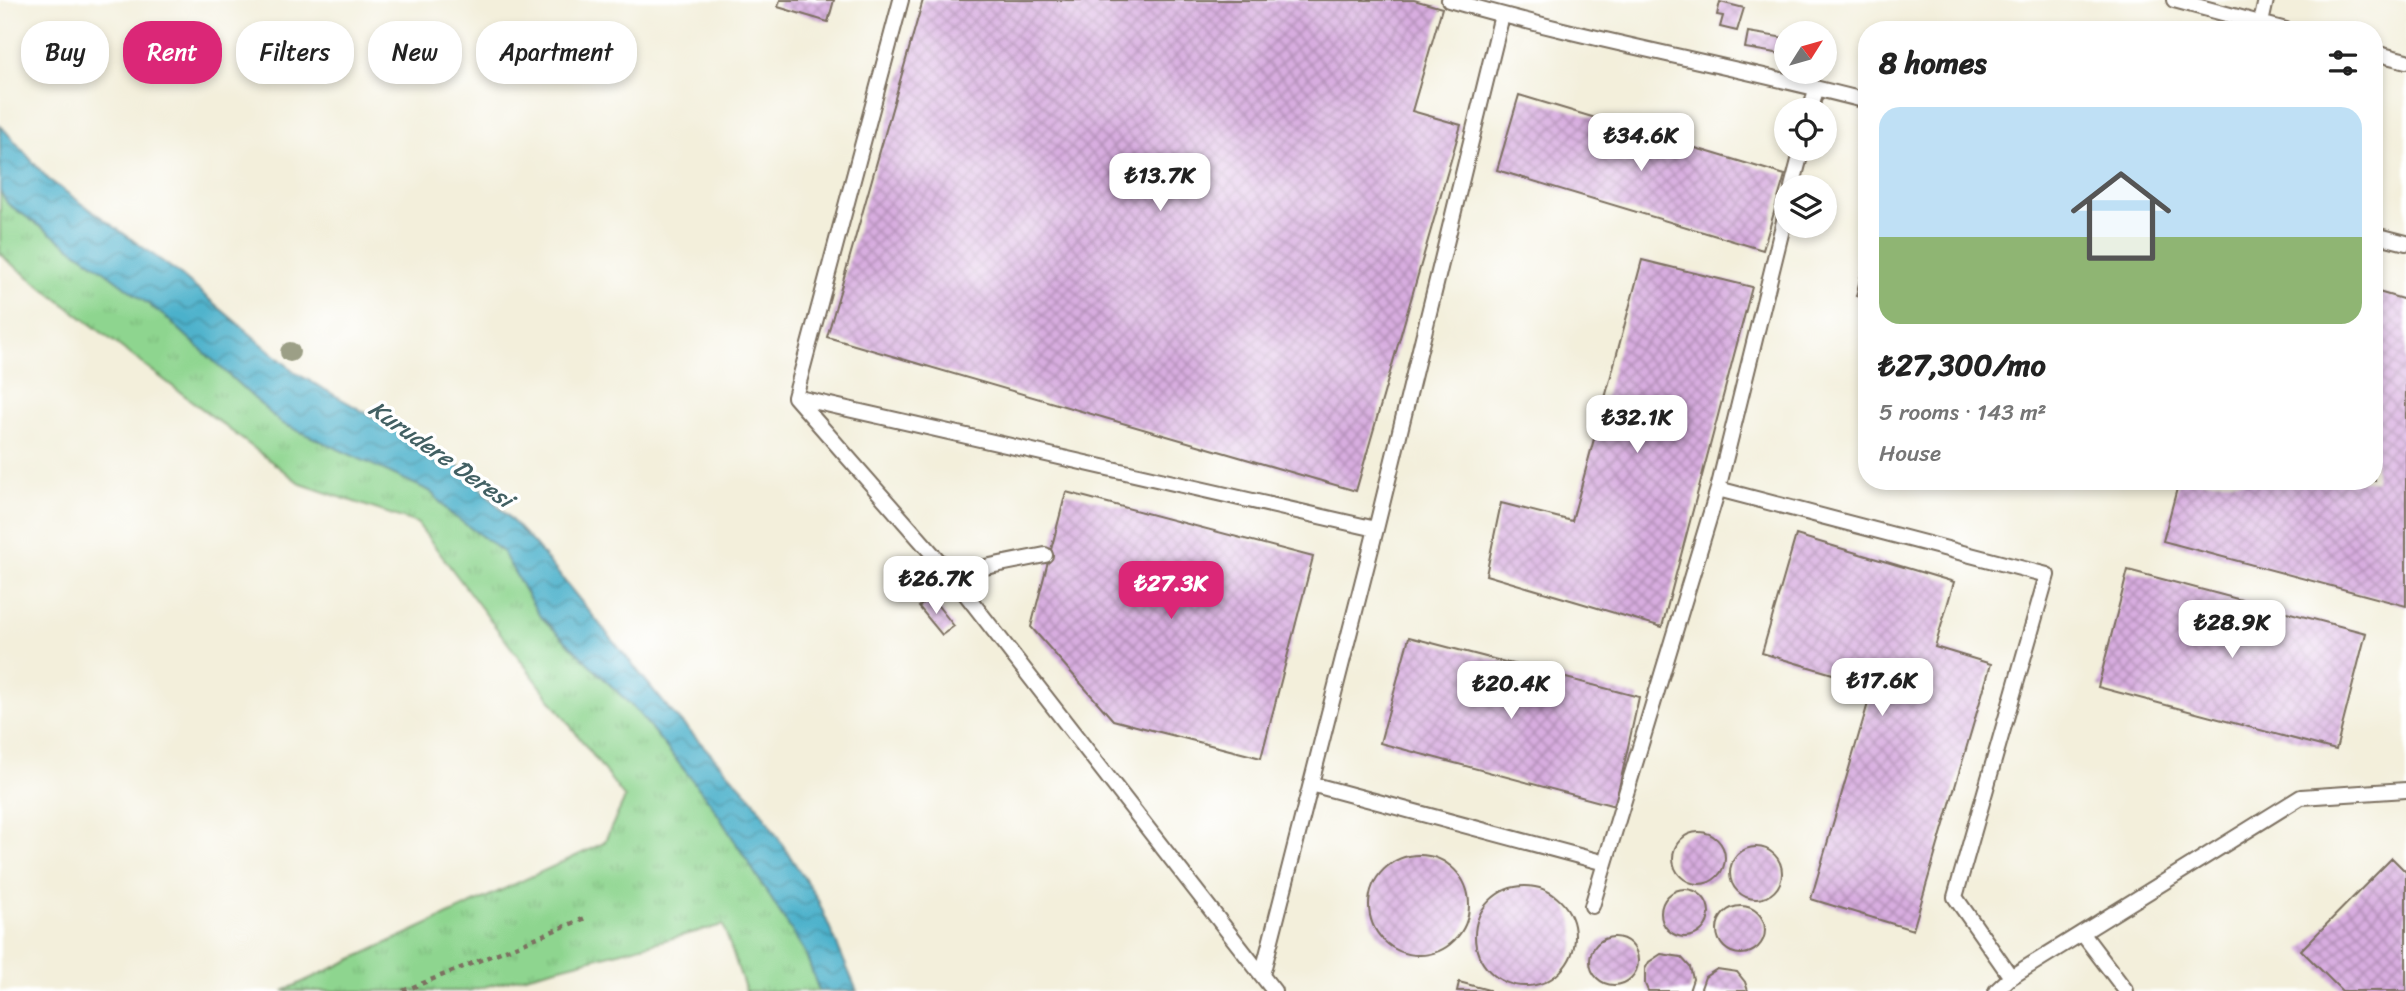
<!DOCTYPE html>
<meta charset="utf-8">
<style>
:root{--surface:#fff;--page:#f2f2f2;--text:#222;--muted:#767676;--accent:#db2777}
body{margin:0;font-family:Sriracha,sans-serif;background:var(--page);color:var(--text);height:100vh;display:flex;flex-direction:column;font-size:26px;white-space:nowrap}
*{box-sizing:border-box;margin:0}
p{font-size:23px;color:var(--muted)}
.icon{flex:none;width:38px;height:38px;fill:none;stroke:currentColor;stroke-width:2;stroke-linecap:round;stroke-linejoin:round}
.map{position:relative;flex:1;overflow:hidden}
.sheet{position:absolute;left:1858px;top:21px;width:525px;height:469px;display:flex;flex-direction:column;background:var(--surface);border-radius:28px;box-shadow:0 4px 10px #0003}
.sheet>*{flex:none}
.guide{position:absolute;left:21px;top:21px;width:665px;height:63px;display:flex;gap:14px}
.needle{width:46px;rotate:53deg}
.buttons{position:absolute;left:1774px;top:21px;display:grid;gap:14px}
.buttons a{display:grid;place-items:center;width:63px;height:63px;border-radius:50%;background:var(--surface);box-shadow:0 4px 10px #0003;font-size:35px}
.price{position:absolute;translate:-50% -60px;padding:0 16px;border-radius:14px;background:#fff;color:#222;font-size:23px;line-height:46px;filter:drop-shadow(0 2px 4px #0008)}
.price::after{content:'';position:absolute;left:50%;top:42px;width:21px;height:16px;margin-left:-10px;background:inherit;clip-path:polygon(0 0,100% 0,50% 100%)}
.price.current{background:var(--accent);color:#fff}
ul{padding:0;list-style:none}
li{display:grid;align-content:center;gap:14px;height:371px;padding:0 21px}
li span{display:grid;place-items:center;height:217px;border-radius:21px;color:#555}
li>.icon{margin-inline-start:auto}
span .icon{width:126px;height:126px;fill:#fffc;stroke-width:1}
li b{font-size:30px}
h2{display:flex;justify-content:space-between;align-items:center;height:84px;padding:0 21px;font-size:30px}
.pill{padding:0 24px;border-radius:28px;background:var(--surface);box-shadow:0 4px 10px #0003;font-size:24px;line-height:63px}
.pill.current{background:var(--accent);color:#fff}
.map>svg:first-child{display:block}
</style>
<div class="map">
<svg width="2406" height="991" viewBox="0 0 2406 991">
<defs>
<pattern id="grass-tufts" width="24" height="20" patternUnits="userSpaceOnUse" patternTransform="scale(1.75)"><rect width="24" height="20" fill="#8ed58f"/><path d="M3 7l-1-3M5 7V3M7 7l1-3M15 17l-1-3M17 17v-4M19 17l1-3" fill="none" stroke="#7bb77b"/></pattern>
<pattern id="water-waves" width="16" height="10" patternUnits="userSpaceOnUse" patternTransform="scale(1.75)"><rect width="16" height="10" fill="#4cb1cb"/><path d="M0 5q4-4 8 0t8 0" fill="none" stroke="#4090a4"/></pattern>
<pattern id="building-cross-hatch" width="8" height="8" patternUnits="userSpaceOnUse" patternTransform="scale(1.75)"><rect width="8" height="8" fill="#d8ade0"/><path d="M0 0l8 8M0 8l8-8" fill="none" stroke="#b08db5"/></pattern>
</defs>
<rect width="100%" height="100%" fill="#fff"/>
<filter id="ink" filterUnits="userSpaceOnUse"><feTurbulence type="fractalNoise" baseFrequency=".0143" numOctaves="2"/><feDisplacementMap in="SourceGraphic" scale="14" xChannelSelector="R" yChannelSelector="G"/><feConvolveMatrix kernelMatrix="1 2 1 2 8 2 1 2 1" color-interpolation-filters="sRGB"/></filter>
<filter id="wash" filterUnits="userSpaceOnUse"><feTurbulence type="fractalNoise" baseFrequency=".00686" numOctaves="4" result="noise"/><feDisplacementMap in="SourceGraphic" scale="28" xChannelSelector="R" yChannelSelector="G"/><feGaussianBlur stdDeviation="1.57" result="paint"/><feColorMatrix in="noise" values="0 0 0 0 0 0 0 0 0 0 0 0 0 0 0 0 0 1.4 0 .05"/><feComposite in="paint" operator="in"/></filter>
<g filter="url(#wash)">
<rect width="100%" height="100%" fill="#f3efdb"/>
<!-- grass -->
<path fill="url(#grass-tufts)" stroke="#648056" stroke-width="2" d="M0 191 8 204 99 267 168 319 281 423 430 491 450 513 502 551 539 615 637 711 710 802 805 952 819 991H746L723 925 468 991H283L604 843 625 798 417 523 301 484 9 262 0 253Z"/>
<!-- water -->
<path fill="url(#water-waves)" stroke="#446e74" stroke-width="2" d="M0 125 48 179 177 272 296 373 462 468 535 545 668 708 753 799 817 898 857 991H819L805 952 710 802 637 711 539 615 502 551 450 513 430 491 281 423 168 319 99 267 8 204 0 191Z"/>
<g id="blocks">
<!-- building -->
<path fill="url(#building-cross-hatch)" d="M780 0H834L828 22 778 7Z
M923 0H1414L1442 8 1412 111 1461 125 1356 491 827 337Z
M1720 2 1744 8 1737 31 1720 27 1723 16 1717 15Z
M1748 32 1785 38 1782 54 1745 48Z
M1519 95 1785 175 1763 250 1497 170Z
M1866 254H1867V299L1856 296Z
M1642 260 1752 287 1662 627 1486 575 1501 503 1572 521Z
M2375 291 2406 300V606L2163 541 2179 481H2375Z
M1066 492 1313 557 1261 758 1113 720 1031 627Z
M1796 535 1954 582 1935 647 1991 664 1913 930 1811 899 1873 686 1762 653Z
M2128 570 2366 633 2336 750 2098 687Z
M931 597 954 626 942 635 919 607Z
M1409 637 1639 697 1615 806 1380 743Z
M1673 858a26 26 0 1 1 52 0a26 26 0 1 1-52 0Z
M1730 873a26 26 0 1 1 52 0a26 26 0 1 1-52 0Z
M1369 905a50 50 0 1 1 100 0a50 50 0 1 1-100 0Z
M2392 858 2406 872V991H2342L2301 950Z
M1475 936a50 50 0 1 1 100 0a50 50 0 1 1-100 0Z
M1661 913a24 24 0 1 1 48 0a24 24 0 1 1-48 0Z
M1717 930a24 24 0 1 1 48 0a24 24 0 1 1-48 0Z
M1590 961a24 24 0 1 1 48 0a24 24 0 1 1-48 0Z
M1661 954 1681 957 1690 967 1693 979 1689 991H1648L1645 984V969L1649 962Z
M1717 969 1737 972 1745 982 1748 991H1700L1705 977Z
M1459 982 1489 990V991H1457Z"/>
</g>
</g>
<g filter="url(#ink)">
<use href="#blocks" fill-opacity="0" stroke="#7b6f60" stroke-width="2"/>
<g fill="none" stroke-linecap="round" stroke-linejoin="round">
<!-- lane casing -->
<g stroke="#7b6f60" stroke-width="18">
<path id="lane" d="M1449 0C1587 40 1729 65 1867 101
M2174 0 2286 30
M2261 23 2266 0
M2375 53 2406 61
M1811 110 1816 88
M1792 187 1802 149
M2375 235 2406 243
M795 397 950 574 1274 991
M795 397 1376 529
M795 397 901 0
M1718 489 2047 575 1955 897 2011 977
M950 574 1045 555
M1311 784 1605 863
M1592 906 1718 489 1787 209
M2082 933 2126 991
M1262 975 1376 529 1502 15
M1996 991 2011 977 2301 797 2406 790"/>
</g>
<!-- path -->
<path stroke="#7b6f60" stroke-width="4.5" stroke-dasharray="5 5" stroke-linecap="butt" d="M403 991 588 917"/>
<!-- lane -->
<use href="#lane" stroke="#fff" stroke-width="14"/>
</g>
<!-- trees -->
<circle fill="#9c9f86" cx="290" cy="352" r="10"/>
</g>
<g text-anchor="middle" stroke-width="7" stroke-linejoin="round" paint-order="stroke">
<!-- water labels -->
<g font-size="24" font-style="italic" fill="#426063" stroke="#fff">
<text transform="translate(441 454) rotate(35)" y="8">Kurudere Deresi</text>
</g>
</g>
</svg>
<div class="buttons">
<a><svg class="needle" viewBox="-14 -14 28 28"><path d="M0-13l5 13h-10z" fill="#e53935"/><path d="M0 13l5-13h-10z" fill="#767676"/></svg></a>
<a><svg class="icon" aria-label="locate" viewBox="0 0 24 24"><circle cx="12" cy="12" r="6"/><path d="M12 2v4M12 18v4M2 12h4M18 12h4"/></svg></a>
<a><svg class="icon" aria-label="layers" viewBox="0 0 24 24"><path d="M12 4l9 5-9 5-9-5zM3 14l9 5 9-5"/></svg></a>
</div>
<b class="price" style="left:1641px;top:173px">₺34.6K</b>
<b class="price" style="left:1160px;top:213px">₺13.7K</b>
<b class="price" style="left:1637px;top:455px">₺32.1K</b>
<b class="price" style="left:936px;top:616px">₺26.7K</b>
<b class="price current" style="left:1171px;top:621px">₺27.3K</b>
<b class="price" style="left:2232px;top:660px">₺28.9K</b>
<b class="price" style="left:1882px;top:718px">₺17.6K</b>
<b class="price" style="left:1511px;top:721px">₺20.4K</b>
<div class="guide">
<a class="pill">Buy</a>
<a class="pill current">Rent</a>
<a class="pill">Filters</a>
<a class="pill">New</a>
<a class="pill">Apartment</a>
</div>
<section class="sheet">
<h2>8 homes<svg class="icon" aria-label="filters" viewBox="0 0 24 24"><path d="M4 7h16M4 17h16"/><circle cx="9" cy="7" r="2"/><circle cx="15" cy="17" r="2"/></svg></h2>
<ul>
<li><span style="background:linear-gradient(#bfe0f5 60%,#8fb573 0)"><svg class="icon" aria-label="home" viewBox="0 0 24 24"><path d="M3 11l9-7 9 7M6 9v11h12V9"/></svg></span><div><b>₺27,300/mo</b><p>5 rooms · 143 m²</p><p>House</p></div></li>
</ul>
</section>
</div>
